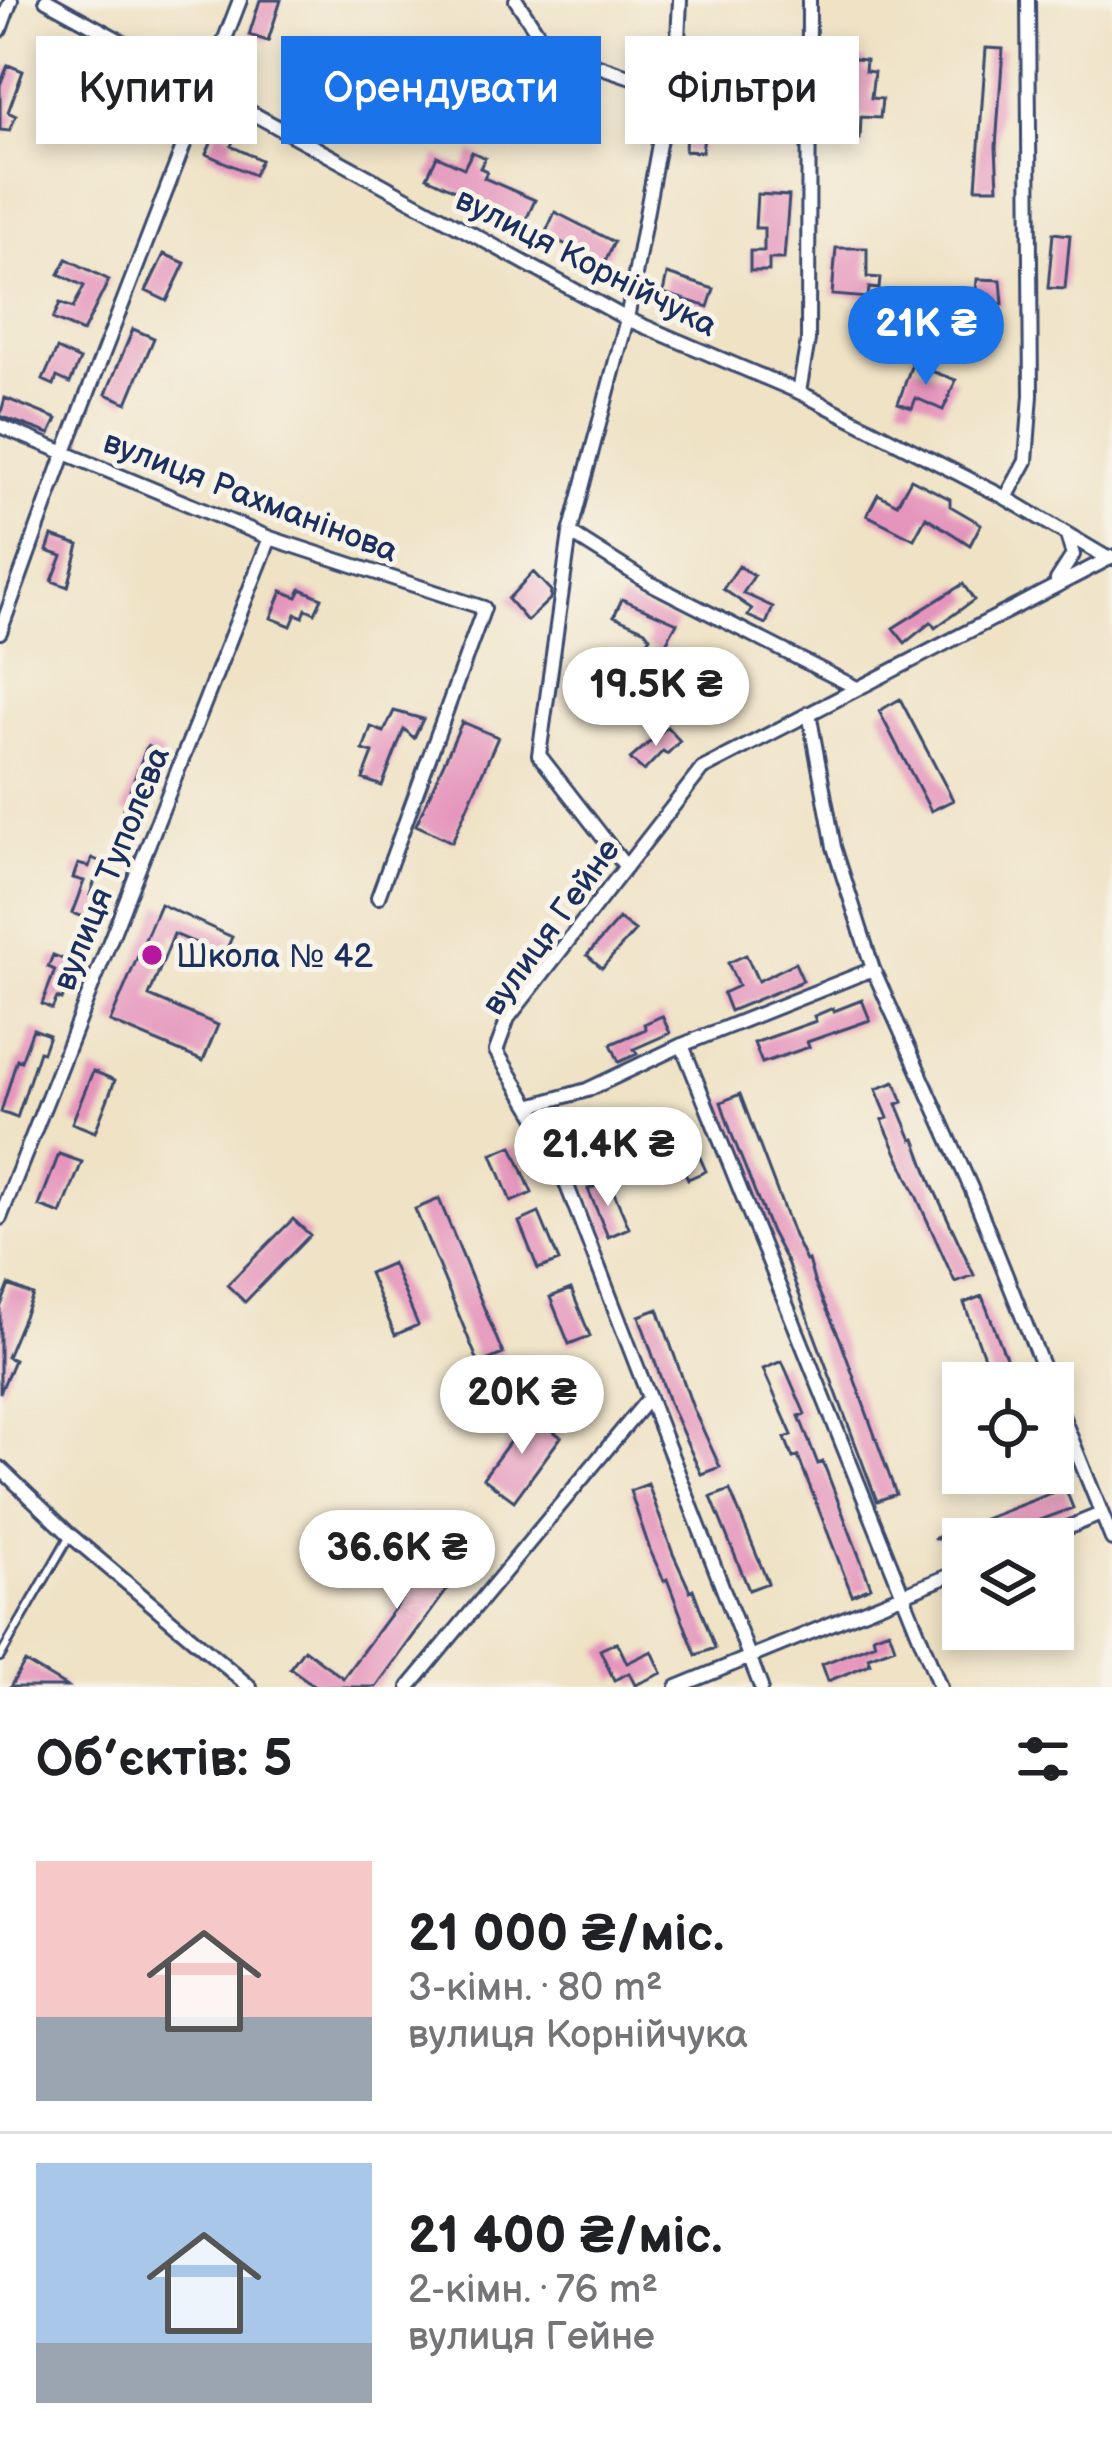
<!DOCTYPE html>
<html lang="uk">
<meta charset="utf-8">
<style>
:root{--surface:#fff;--page:#f2f2f2;--text:#202124;--muted:#757577;--line:#e0e0e0;--accent:#1a73e8}
body{margin:0;font-family:"Balsamiq Sans",sans-serif;background:var(--page);color:var(--text);height:100vh;display:flex;flex-direction:column;font-size:45px;white-space:nowrap}
*{box-sizing:border-box;margin:0}
p{font-size:39px;color:var(--muted)}
.icon{flex:none;width:66px;height:66px;fill:none;stroke:currentColor;stroke-width:2;stroke-linecap:round;stroke-linejoin:round}
.map{position:relative;height:1687px;overflow:hidden}
.details{display:flex;flex-direction:column;background:var(--surface);flex:1}
.details>*{flex:none}
.hud{position:absolute;left:36px;top:36px;width:1041px;height:108px;display:flex;gap:24px}
.controls{position:absolute;left:942px;top:1362px;display:grid;gap:24px}
.controls a{display:grid;place-items:center;width:132px;height:132px;border-radius:0px;background:var(--surface);box-shadow:0 6px 18px #0003;font-size:60px}
.price{position:absolute;translate:-50% -102px;padding:0 27px;border-radius:42px;background:#fff;color:#222;font-size:39px;line-height:78px;filter:drop-shadow(0 3px 6px #0008)}
.price::after{content:'';position:absolute;left:50%;top:72px;width:36px;height:27px;margin-left:-18px;background:inherit;clip-path:polygon(0 0,100% 0,50% 100%)}
.price.selected{background:var(--accent);color:#fff}
ul{padding:0;list-style:none}
li{display:flex;align-items:center;gap:36px;height:300px;padding:0 36px}
li+li{border-top:3px solid var(--line)}
li span{display:grid;place-items:center;flex:none;width:336px;height:240px;border-radius:0px;color:#555}
li>.icon{margin-inline-start:auto}
span .icon{width:144px;height:144px;fill:#fffc;stroke-width:1}
li b{font-size:51px}
h2{display:flex;justify-content:space-between;align-items:center;height:144px;padding:0 36px;font-size:51px}
.pill{padding:0 42px;border-radius:0px;background:var(--surface);box-shadow:0 6px 18px #0003;font-size:42px;line-height:108px}
.pill.selected{background:var(--accent);color:#fff}
.map>svg:first-child{display:block}
</style>
<div class="map">
<svg width="1112" height="1687" viewBox="0 0 1112 1687">
<rect width="100%" height="100%" fill="#f7f3e8"/>
<filter id="ink" filterUnits="userSpaceOnUse"><feTurbulence type="fractalNoise" baseFrequency=".00833" numOctaves="2"/><feDisplacementMap in="SourceGraphic" scale="24" xChannelSelector="R" yChannelSelector="G"/><feConvolveMatrix kernelMatrix="1 2 1 2 8 2 1 2 1" color-interpolation-filters="sRGB"/></filter>
<filter id="wash" filterUnits="userSpaceOnUse"><feTurbulence type="fractalNoise" baseFrequency=".004" numOctaves="4" result="noise"/><feDisplacementMap in="SourceGraphic" scale="48" xChannelSelector="R" yChannelSelector="G"/><feGaussianBlur stdDeviation="2.7" result="paint"/><feColorMatrix in="noise" values="0 0 0 0 0 0 0 0 0 0 0 0 0 0 0 0 0 1.4 0 .05"/><feComposite in="paint" operator="in"/></filter>
<g filter="url(#wash)">
<rect width="100%" height="100%" fill="#efe2c5"/>
<g id="blocks">
<!-- building -->
<path fill="#e595bc" d="M260 0H281L268 41 249 35Z
M986 48 1003 49 996 147 998 188H976Z
M836 57 866 60 865 71 874 72 871 98 882 99 880 118 861 117 860 139 837 138Z
M691 62 708 63 706 97 709 98 702 152 685 151 686 132H690Z
M8 65 23 71 8 112 16 116 9 131 0 130V85Z
M391 89 404 94 397 117 403 122 399 135 380 128 384 115 372 106V96L387 101Z
M218 128 235 137 231 146 261 160 254 175 206 154Z
M472 152 485 158 480 168 487 171 484 178 535 200 525 222 427 177 437 156 464 168Z
M757 194 789 196 784 259H769V271H750V251H764V228H755Z
M555 212 614 242 604 264 545 234Z
M1053 233 1070 235 1065 289 1048 288Z
M836 248H867V277L880 278 879 289 869 288 868 298 832 295Z
M164 254 185 263 167 301 146 291Z
M67 259 109 280 83 332 53 319 60 303 73 308 84 286 59 274Z
M667 274 714 289 708 307 663 293Z
M977 279 1001 280 1003 304H996L994 332 977 331 979 303 966 302 967 292H976Z
M133 329 154 338 127 403 106 394Z
M57 349 80 360 70 383 57 377 54 385 43 380Z
M912 364 956 380 943 410 916 398 912 408 898 403Z
M5 398 57 419 50 434 0 416Z
M911 479 950 499V506L981 524 970 545 926 517 914 539 867 515 878 494 897 504Z
M52 536 79 545 68 587 52 581 62 556 47 551Z
M739 566 754 576 743 593 773 607 766 624 748 616 752 609 723 589Z
M533 572 551 591 550 599 527 621 508 599Z
M963 584 974 600 935 628 931 622 905 643 893 628Z
M301 589 322 598 315 613 306 609 303 617 296 614 291 626 271 618 282 591 297 597Z
M622 599 677 623 661 652 646 644 650 637 645 630 614 616Z
M900 699 953 800 931 811 879 711Z
M394 711 423 719 414 738 404 729 382 786 363 779 373 753 363 750 371 727 384 732Z
M462 722 498 737 452 842 416 825Z
M667 727 680 741 667 754 663 751 644 771 630 759Z
M147 746 163 752 138 817 122 811Z
M92 858 101 862 90 895 108 901 100 923 72 913 84 881 73 878 78 864 89 867Z
M160 904 232 937 224 955 174 934 149 996 218 1025 203 1061 110 1022Z
M619 919 635 931 602 968 587 955Z
M53 955 83 967 73 990 67 988 62 1000 57 998 52 1009 42 1004 55 970 48 967Z
M746 955 758 981 795 963 803 981 730 1011 723 993 738 986 728 963Z
M862 1000 870 1020 807 1042 809 1047 762 1063 754 1043 816 1021 814 1016 833 1008 834 1011Z
M662 1016 670 1033 634 1049 637 1054 619 1062 611 1044 646 1029 644 1024Z
M33 1029 49 1035 43 1052 39 1051 17 1118 1 1112 17 1059 21 1061Z
M93 1071 115 1080 95 1132 72 1123Z
M895 1082 903 1102 897 1104 912 1140 915 1139 932 1185 974 1275 955 1282 882 1120 888 1118 876 1089Z
M740 1094 794 1236 806 1261 808 1260 814 1281 840 1339 896 1494 877 1501 787 1262 771 1232 732 1135 721 1102Z
M579 1112 598 1159 577 1167 558 1120Z
M682 1118 706 1171 688 1179 664 1126Z
M512 1146 532 1193 511 1202 492 1154Z
M59 1154 82 1162 61 1214 39 1206Z
M609 1181 629 1228 608 1237 588 1189Z
M439 1199 503 1354 479 1364 415 1209Z
M539 1213 559 1261 538 1269 519 1222Z
M293 1219 310 1235 245 1302 227 1285Z
M392 1263 418 1325 395 1335 369 1273Z
M9 1285 33 1295 7 1357 14 1360 0 1393V1308Z
M571 1289 590 1336 569 1344 550 1297Z
M982 1296 1003 1350 1017 1383H996L983 1354 964 1303Z
M658 1309 693 1408 720 1467 701 1474 669 1402 639 1316Z
M782 1361 805 1414 799 1416 818 1464 823 1462 871 1587 852 1595 798 1456 793 1458 785 1438 792 1435 763 1369Z
M530 1414 561 1437 514 1501 483 1478Z
M648 1484 673 1554 690 1591 693 1589 715 1648 696 1655 667 1579 664 1581 650 1550 630 1491Z
M1065 1488 1073 1508 1008 1532 1010 1535 1000 1539H963V1560L953 1539H933Z
M730 1490 768 1583 749 1590 711 1497Z
M413 1514 471 1557 376 1687H316L290 1668 304 1649 343 1678 428 1563 395 1539Z
M889 1630 895 1647 868 1657 870 1664 828 1681 822 1664 875 1643 873 1636Z
M617 1642 627 1663 652 1651 662 1673 635 1685 629 1673 614 1680 600 1650Z
M25 1662 67 1687H10Z"/>
</g>
</g>
<g filter="url(#ink)">
<use href="#blocks" fill-opacity="0" stroke="#3b4a6d" stroke-width="3"/>
<g fill="none" stroke-linecap="round" stroke-linejoin="round">
<!-- lane casing -->
<g stroke="#3b4a6d" stroke-width="12">
<path id="lane" d="M0 1657 70 1535"/>
</g>
<!-- street casing -->
<g stroke="#3b4a6d" stroke-width="18">
<path id="street" d="M46 0 627 319 799 392 1006 498 1109 559
M516 0 548 49 667 89
M0 30 11 0
M799 392 808 340 809 0
M0 426 270 538 484 608 378 897
M1006 498 1026 461 1031 395 1028 0
M570 533 646 581 857 688
M1057 580 1073 555 1067 535
M0 632 65 452 240 0
M809 713 834 847 873 969 971 1188 1049 1383
M626 867 539 755 570 533 627 319 678 40 680 0
M682 1045 940 1687
M530 1106 587 1090 682 1045 873 969
M0 1218 270 538
M1053 1393 1112 1539
M0 1468 70 1535 250 1687
M1040 1539 1101 1514
M409 1687 649 1398
M677 1687 963 1570
M761 1687 547 1134 496 1051 508 1018 702 769 1112 557"/>
</g>
<!-- lane -->
<use href="#lane" stroke="#fff" stroke-width="6"/>
<!-- street -->
<use href="#street" stroke="#fff" stroke-width="12"/>
</g>
</g>
<!-- markers -->
<circle fill="#b5179e" stroke="#f7f3e8" stroke-width="4.5" cx="152" cy="955" r="12"/>
<g text-anchor="middle" stroke-width="10" stroke-linejoin="round" paint-order="stroke">
<!-- street labels -->
<g font-size="33" fill="#1b2f5e" stroke="#f7f3e8">
<text transform="translate(587 261) rotate(27)" y="12">вулиця Корнійчука</text>
<text transform="translate(251 495) rotate(21)" y="12">вулиця Рахманінова</text>
<text transform="translate(110 868) rotate(-68)" y="12">вулиця Туполєва</text>
<text transform="translate(550 926) rotate(-54)" y="12">вулиця Гейне</text>
</g>
<!-- poi labels -->
<g font-size="33" fill="#1b2f5e" stroke="#f7f3e8" text-anchor="start">
<text x="176" y="967">Школа № 42</text>
</g>
</g>
</svg>
<div class="controls">
<a><svg class="icon" aria-label="locate" viewBox="0 0 24 24"><circle cx="12" cy="12" r="6"/><path d="M12 2v4M12 18v4M2 12h4M18 12h4"/></svg></a>
<a><svg class="icon" aria-label="layers" viewBox="0 0 24 24"><path d="M12 4l9 5-9 5-9-5zM3 14l9 5 9-5"/></svg></a>
</div>
<b class="price selected" style="left:926px;top:388px">21K ₴</b>
<b class="price" style="left:656px;top:749px">19.5K ₴</b>
<b class="price" style="left:608px;top:1209px">21.4K ₴</b>
<b class="price" style="left:522px;top:1457px">20K ₴</b>
<b class="price" style="left:397px;top:1612px">36.6K ₴</b>
<div class="hud">
<a class="pill">Купити</a>
<a class="pill selected">Орендувати</a>
<a class="pill">Фільтри</a>
</div>
</div>
<section class="details">
<h2>Об’єктів: 5<svg class="icon" aria-label="filters" viewBox="0 0 24 24"><path d="M4 7h16M4 17h16"/><circle cx="9" cy="7" r="2"/><circle cx="15" cy="17" r="2"/></svg></h2>
<ul>
<li><span style="background:linear-gradient(#f6c9c9 65%,#9aa5b1 0)"><svg class="icon" aria-label="home" viewBox="0 0 24 24"><path d="M3 11l9-7 9 7M6 9v11h12V9"/></svg></span><div><b>21 000 ₴/міс.</b><p>3-кімн. · 80 m²</p><p>вулиця Корнійчука</p></div></li>
<li><span style="background:linear-gradient(#a9c7e8 75%,#9aa5b1 0)"><svg class="icon" aria-label="home" viewBox="0 0 24 24"><path d="M3 11l9-7 9 7M6 9v11h12V9"/></svg></span><div><b>21 400 ₴/міс.</b><p>2-кімн. · 76 m²</p><p>вулиця Гейне</p></div></li>
</ul>
</section>
